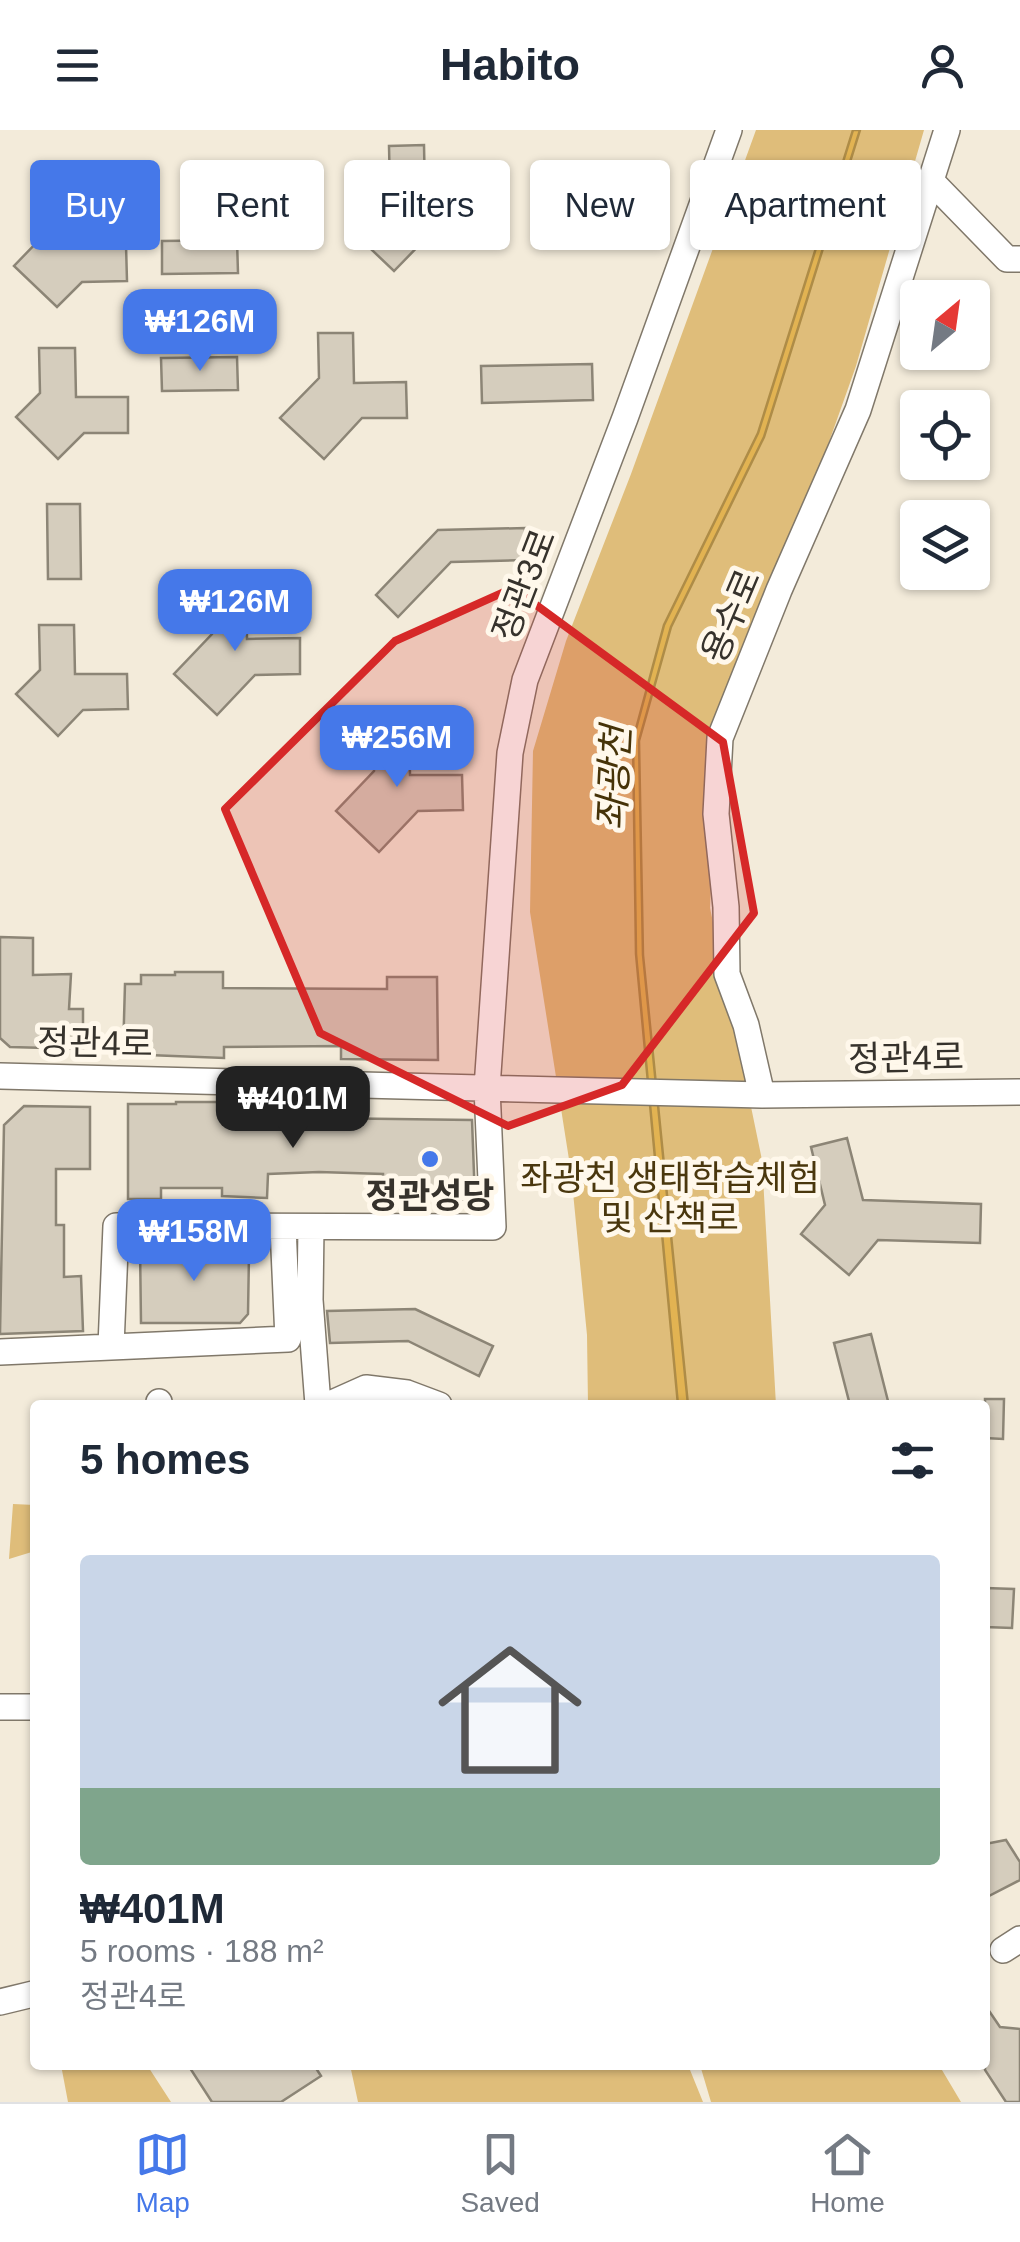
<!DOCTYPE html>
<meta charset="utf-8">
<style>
:root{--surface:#fff;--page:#f6f6f7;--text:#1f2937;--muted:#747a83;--line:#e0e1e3;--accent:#4578e9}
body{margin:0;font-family:Helvetica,"Noto Sans KR",sans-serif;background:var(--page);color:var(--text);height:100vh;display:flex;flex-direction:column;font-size:38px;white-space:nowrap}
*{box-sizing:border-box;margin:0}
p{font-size:32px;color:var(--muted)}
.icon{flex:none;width:55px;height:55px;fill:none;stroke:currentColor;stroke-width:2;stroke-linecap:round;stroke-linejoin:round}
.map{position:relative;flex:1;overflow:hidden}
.panel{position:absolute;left:30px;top:1270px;width:960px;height:670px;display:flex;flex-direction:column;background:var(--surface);border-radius:10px;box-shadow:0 2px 8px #0004}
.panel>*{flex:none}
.top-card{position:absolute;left:30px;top:30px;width:960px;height:90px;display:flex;gap:20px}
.needle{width:65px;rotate:29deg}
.buttons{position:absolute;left:900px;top:150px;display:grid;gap:20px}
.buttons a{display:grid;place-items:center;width:90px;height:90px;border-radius:10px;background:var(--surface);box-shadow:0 2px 8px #0004;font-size:50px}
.price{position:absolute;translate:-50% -85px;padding:0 22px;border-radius:20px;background:var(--accent);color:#fff;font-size:32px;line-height:65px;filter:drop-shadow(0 2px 5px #0008)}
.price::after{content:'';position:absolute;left:50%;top:60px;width:30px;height:22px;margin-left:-15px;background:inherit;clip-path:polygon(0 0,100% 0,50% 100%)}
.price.selected{background:#222;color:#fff}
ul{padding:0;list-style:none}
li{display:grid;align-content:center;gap:20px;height:530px;padding:0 50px}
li+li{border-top:2px solid var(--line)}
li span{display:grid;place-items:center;height:310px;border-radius:10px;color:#555}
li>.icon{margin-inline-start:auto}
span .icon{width:180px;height:180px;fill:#fffc;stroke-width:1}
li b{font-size:42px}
h2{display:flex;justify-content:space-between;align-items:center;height:120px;padding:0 50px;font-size:42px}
.pill{padding:0 35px;border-radius:10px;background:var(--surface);box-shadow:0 2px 8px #0004;font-size:35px;line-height:90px}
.pill.selected{background:var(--accent);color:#fff}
header{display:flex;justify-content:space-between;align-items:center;height:130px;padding:0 50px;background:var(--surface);font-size:45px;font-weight:600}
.menu{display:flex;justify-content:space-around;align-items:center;height:140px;border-top:2px solid var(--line);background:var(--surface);font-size:28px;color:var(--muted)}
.menu a{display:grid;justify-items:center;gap:5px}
.menu .selected{color:var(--accent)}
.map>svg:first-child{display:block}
</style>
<header><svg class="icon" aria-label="menu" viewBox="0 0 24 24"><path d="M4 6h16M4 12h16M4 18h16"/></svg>Habito<svg class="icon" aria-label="person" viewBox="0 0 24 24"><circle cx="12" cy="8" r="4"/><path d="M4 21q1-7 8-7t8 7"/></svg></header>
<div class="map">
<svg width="1020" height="1972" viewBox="0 0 1020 1972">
<rect width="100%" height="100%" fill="#f3ebda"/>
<!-- green -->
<path fill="#dfbd7a" d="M756 0H924L856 236 824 326 718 594 710 778 762 1030 776 1275H588L587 1205 571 1042 530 782 533 621 566 511 631 344Z
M13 1374 35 1375V1421L9 1429Z
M61 1935H147L171 1972H68Z
M350 1935H688L703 1972H358Z
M700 1935H939L961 1972H711Z"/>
<!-- water -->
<path fill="#e2b352" stroke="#ae8c47" stroke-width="2.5" d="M853 0H860L764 307 671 497 639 611 643 825 688 1275H678L636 824 633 610 664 495 758 303Z"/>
<!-- building -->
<path fill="#d5cdbd" stroke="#8c8576" stroke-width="2.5" d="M424 15 425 65 477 64 478 100 433 101 394 141 351 100 390 60 389 16Z
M652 59 653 96 542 98 541 62Z
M73 66 74 116 126 115 127 151 82 152 57 177 14 136 38 111 37 67Z
M237 110 238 143 162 144V111Z
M318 203H353L354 253 406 252 407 288H362L324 329 280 288 319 248Z
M39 218H75L76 267H128V303H84L58 329 16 287 40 263Z
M237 227 238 260 162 261 161 228Z
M592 234 593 270 482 273 481 236Z
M47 374H80L81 449H48Z
M525 398V430L451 432 398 487 376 465 438 400Z
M246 459 247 509 300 508V544L255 545 217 585 174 544 212 504 211 460Z
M39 495H74L75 544H127L128 579 83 580 58 606 16 564 40 540Z
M409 595 410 645H462L463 680 418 681 379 722 336 681 374 641 373 596Z
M0 807 33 808V845L71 844 69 879H83V919L10 917 0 908Z
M175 842H223V858L387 859V847H437L438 930 341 929V916L224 917V928L123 924 125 854H141V845H175Z
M176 972H220V977L269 979V984L318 982V988L472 990 475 1071 383 1068V1044L319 1042 268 1044 267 1068 222 1066V1058H161V1069H128V974H176Z
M24 976 90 977V1039H56V1095H64V1147L81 1146 83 1201 0 1204 4 995Z
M847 1008 863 1070 981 1074 980 1113 878 1110 849 1145 801 1104 825 1075 811 1017Z
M198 1113H238L249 1124 248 1184 240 1193H141L140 1116H198Z
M415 1179 493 1216 479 1246 408 1211 330 1213 327 1181Z
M871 1204 889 1275H850L834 1213Z
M985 1269H1004L1003 1309 985 1308Z
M985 1458 1014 1459 1012 1498 985 1497Z
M1006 1710 1020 1732V1750L985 1768V1714Z
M985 1875 1000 1897 1020 1899V1972H1006L985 1940Z
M188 1935H314L321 1946 281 1972H212Z"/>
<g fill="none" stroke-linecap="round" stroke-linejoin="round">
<!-- minor casing -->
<g stroke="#80786a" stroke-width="28">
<path id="minor" d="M932 52 1007 129H1020
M0 946 762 965 1020 962
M762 965 746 895 727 844 726 777 716 684 720 608 779 460 858 280 947 0
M311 1097 310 1170 318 1275
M111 1216 116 1096 493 1097 487 958 510 623 525 550 625 288 729 0
M0 1222 288 1209 283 1097
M159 1275V1272
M328 1275 366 1258 407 1263 439 1275
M0 1577H35
M1003 1820 1020 1809
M0 1872 33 1864"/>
</g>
<!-- minor -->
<use href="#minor" stroke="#fff" stroke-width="25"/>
</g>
<!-- marked area -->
<path fill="#d62828" fill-opacity="0.2" stroke="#d62828" stroke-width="8" stroke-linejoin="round" d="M513 458 723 612 754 783 622 955 508 996 320 903 225 679 395 511Z"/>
<!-- markers -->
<circle fill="#4578e9" stroke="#fff8eb" stroke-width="4" cx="430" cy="1029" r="10"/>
<g text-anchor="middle" stroke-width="10" stroke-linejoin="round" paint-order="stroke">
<!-- street labels -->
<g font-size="35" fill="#36322c" stroke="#fff8eb">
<text transform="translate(524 455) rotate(-69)" y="12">정관3로</text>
<text transform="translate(731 486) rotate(-67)" y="12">용수로</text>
<text transform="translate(95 913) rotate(1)" y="12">정관4로</text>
<text transform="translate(906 928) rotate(-1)" y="12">정관4로</text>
</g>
<!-- park labels -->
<g font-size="35" fill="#4a370d" stroke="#fff8eb">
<text x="670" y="1060">좌광천 생태학습체험<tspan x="670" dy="40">및 산책로</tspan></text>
</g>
<!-- poi labels -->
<g font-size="35" font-weight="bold" fill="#36322c" stroke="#fff8eb">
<text x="430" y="1078">정관성당</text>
</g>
<!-- water labels -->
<g font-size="38" font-style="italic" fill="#463308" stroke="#fff8eb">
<text transform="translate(614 648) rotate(-87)" y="13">좌광천</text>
</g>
</g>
</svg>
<div class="buttons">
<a><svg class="needle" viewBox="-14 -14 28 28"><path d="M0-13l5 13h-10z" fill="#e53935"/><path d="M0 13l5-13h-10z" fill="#747a83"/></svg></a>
<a><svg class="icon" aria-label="locate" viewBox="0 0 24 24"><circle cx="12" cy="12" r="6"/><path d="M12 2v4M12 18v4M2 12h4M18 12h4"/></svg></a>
<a><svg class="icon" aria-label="layers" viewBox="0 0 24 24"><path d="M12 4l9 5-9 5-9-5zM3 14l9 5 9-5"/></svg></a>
</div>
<b class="price" style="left:200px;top:244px">₩126M</b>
<b class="price" style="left:235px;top:524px">₩126M</b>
<b class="price" style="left:397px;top:660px">₩256M</b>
<b class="price selected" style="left:293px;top:1021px">₩401M</b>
<b class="price" style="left:194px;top:1154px">₩158M</b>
<div class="top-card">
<a class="pill selected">Buy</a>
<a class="pill">Rent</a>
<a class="pill">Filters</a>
<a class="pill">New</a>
<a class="pill">Apartment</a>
</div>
<section class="panel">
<h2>5 homes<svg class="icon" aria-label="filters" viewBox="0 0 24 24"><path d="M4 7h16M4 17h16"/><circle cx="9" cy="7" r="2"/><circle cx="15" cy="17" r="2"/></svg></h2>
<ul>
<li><span style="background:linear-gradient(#c9d6e8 75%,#7fa58c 0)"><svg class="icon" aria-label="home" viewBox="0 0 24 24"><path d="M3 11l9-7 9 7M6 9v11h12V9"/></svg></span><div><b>₩401M</b><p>5 rooms · 188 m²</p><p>정관4로</p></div></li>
</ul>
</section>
</div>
<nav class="menu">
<a class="selected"><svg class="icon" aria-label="map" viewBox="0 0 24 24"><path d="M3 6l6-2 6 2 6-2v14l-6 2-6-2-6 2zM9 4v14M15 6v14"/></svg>Map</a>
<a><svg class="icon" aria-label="saved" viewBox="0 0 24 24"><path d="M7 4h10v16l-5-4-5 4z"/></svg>Saved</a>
<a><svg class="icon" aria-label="home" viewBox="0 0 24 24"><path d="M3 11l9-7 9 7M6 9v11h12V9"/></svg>Home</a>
</nav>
